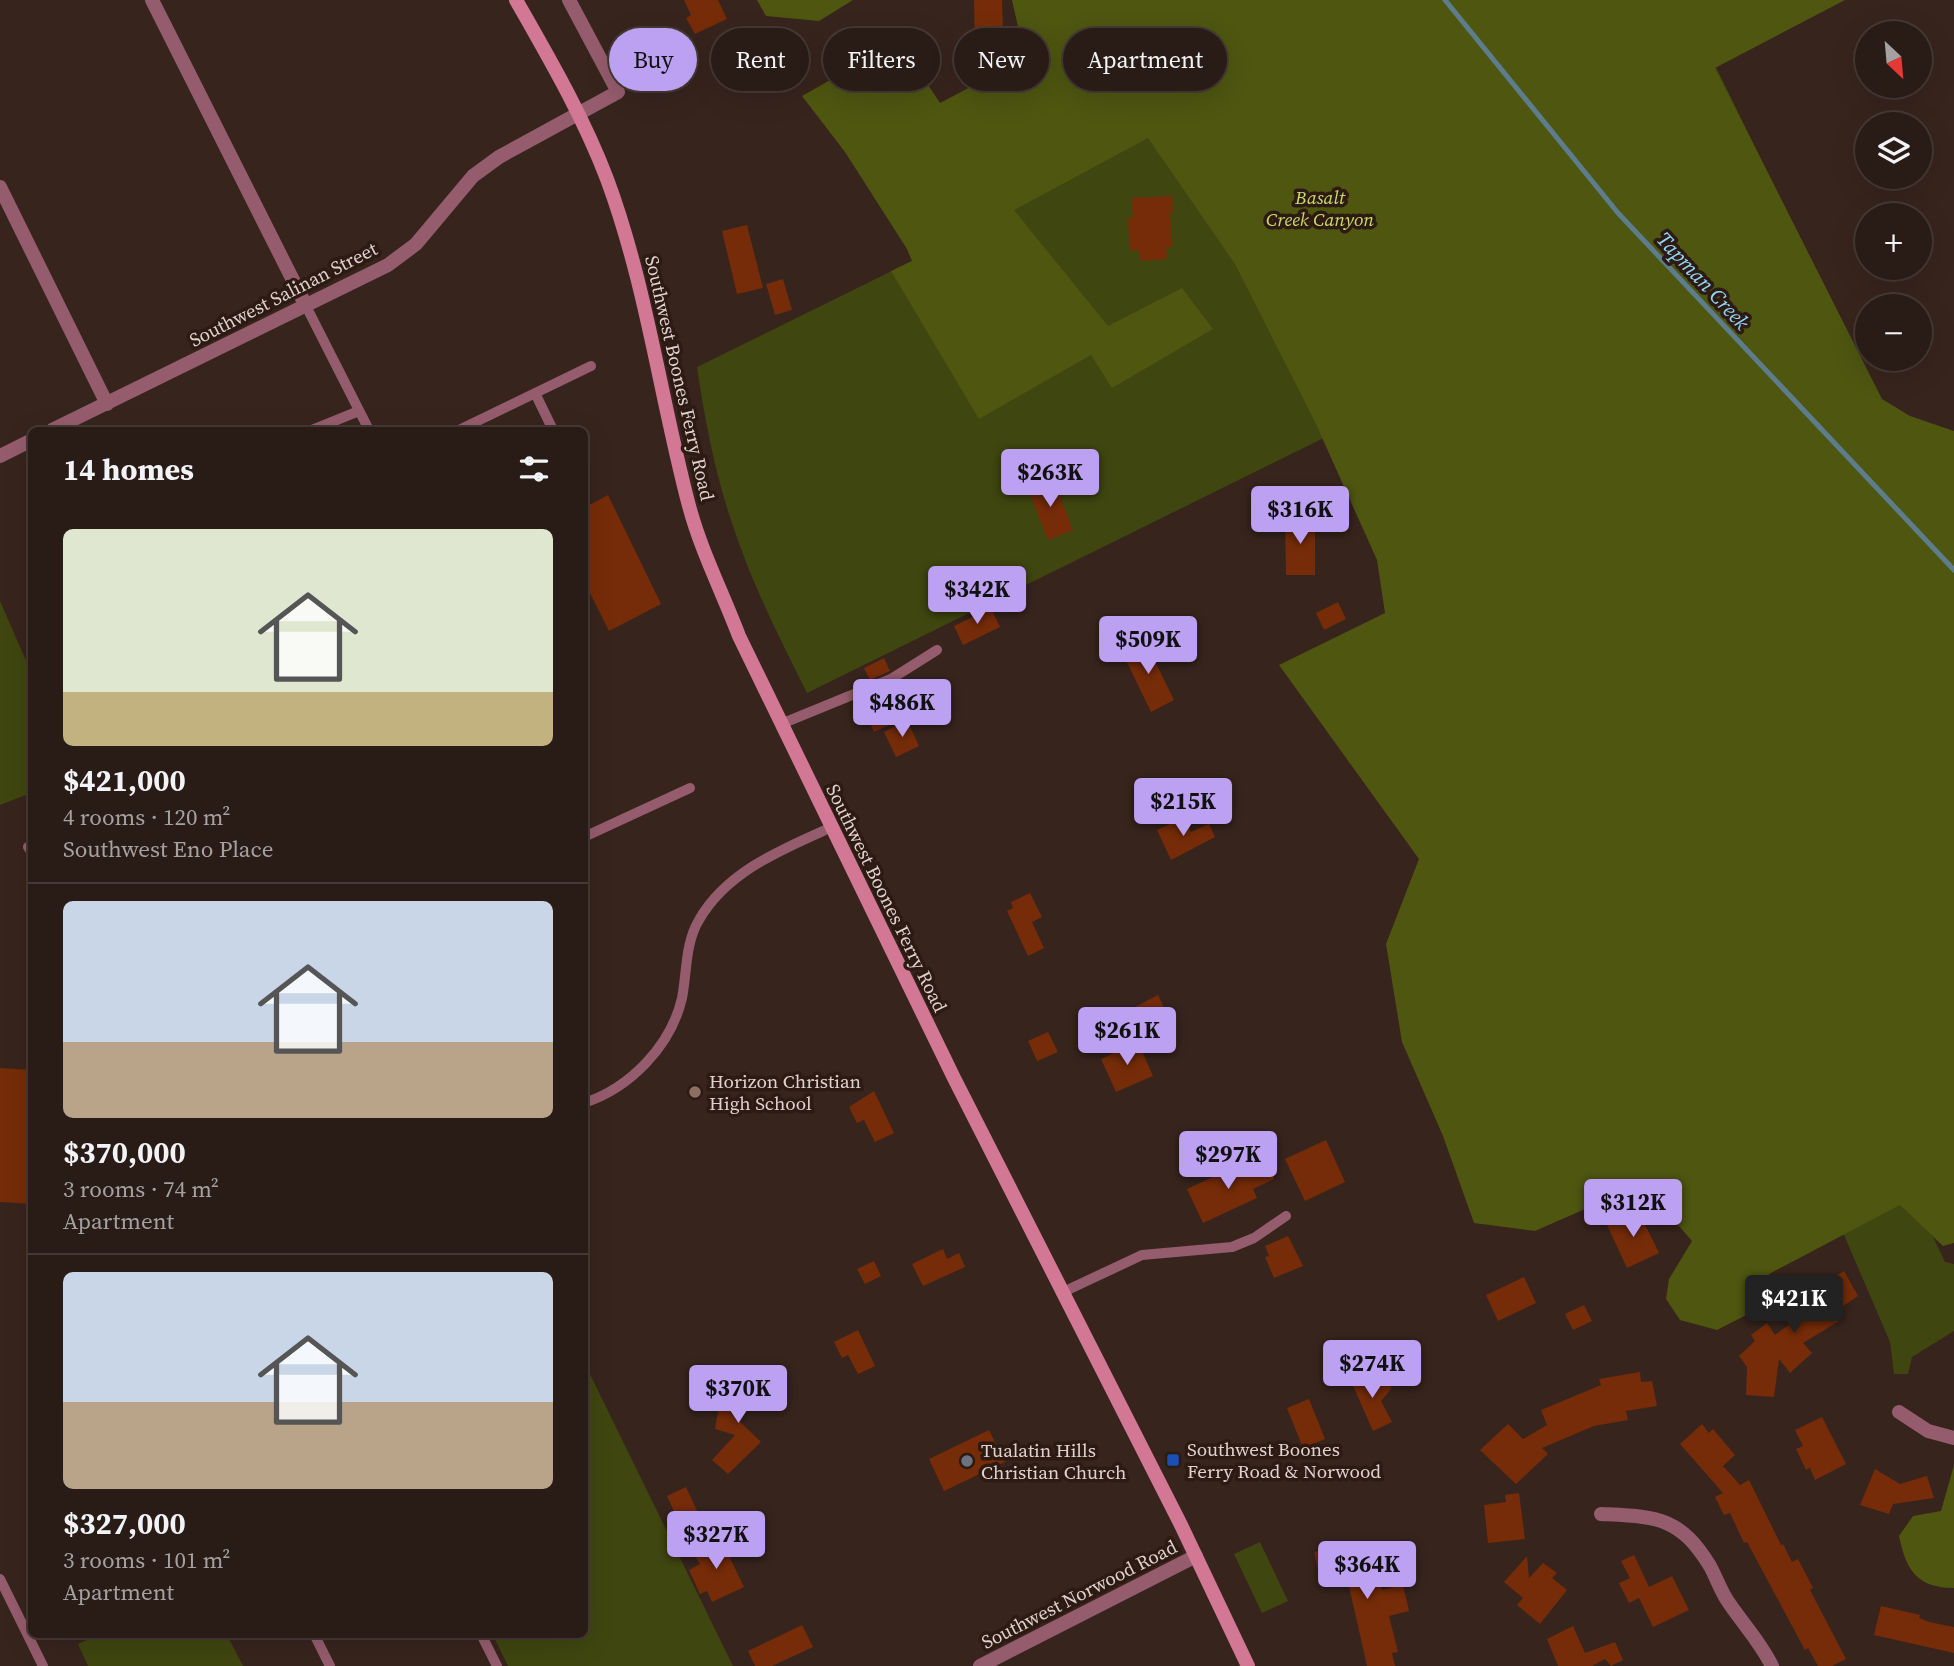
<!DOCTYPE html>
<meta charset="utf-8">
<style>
:root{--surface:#291b16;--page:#352823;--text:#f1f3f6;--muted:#a5a1a1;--line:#453935;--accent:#bca0f2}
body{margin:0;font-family:"Source Serif 4",serif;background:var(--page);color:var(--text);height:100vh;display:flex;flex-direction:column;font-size:26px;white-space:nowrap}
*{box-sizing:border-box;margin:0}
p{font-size:23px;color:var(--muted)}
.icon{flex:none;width:38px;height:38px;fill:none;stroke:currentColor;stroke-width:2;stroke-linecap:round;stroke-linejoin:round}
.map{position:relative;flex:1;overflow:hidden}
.sheet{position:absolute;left:28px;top:427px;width:560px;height:1211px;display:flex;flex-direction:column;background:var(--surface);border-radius:10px;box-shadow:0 7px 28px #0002,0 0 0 2px var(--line)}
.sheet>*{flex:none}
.guide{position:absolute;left:609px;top:28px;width:665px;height:63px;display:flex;gap:14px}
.needle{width:46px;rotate:154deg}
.tools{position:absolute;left:1855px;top:21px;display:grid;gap:14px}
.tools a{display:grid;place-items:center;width:77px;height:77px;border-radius:50%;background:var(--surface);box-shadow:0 7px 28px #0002,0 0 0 2px var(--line);font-size:35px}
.price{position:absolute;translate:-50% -60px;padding:0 16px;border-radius:7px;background:var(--accent);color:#111;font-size:23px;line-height:46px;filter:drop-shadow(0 2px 4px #0008)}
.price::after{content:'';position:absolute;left:50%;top:42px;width:21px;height:16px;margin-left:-10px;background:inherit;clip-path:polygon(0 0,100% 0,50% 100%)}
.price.on{background:#222;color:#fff}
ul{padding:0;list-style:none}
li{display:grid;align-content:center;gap:14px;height:371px;padding:0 35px}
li+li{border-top:2px solid var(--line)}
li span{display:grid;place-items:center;height:217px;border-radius:10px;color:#555}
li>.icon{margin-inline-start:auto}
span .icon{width:126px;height:126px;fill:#fffc;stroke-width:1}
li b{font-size:30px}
h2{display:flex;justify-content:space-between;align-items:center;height:84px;padding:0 35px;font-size:30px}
.tag{padding:0 24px;border-radius:32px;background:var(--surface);box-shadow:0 7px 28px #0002,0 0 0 2px var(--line);font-size:24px;line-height:63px}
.tag.on{background:var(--accent);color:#111}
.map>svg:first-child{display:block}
</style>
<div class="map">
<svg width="1954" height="1666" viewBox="0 0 1954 1666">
<rect width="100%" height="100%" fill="#37241d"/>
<!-- green -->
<path fill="#3f460f" d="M1683 0 1786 210 807 693C783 645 758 596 740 546 718 488 706 428 697 367L912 261 1123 143Z
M0 601 31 672V793L0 805Z
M1909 1186 1945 1262 1954 1264V1331L1912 1357 1908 1374H1894L1890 1342 1838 1221Z
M585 1364 733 1666H508L493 1635 584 1634Z
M1260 1542 1288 1601 1262 1613 1234 1554Z
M98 1635H227L243 1666H88L78 1644Z"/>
<!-- forest -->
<path fill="#4e5610" d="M757 0H853L819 21 766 16Z
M1012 0H1845L1715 68 1882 399 1910 416 1954 431V1243L1943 1246 1900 1205 1769 1274 1762 1307 1717 1330 1680 1320 1666 1299 1669 1279 1692 1241 1652 1195H1617L1535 1231 1474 1223 1443 1136 1402 1042 1386 944 1419 859 1279 665 1385 613 1377 560 1315 422 1235 264 1148 138 1014 210 1108 326 1182 288 1213 329 1112 388 1091 355 979 419 891 271 912 261 907 249 845 152 802 96 899 41 940 103 1025 58Z
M1954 1465V1588C1917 1588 1906 1570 1899 1536L1913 1516 1941 1511Z"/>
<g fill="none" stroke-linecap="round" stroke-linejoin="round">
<!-- stream -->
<path stroke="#5d7d8d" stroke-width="5" d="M1445 0 1618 213 1954 570"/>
</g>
<!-- building -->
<path fill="#762c08" d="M684 0H718L727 19 695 34 686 18 691 15Z
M974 0H1002L1004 58 983 59 982 47H975Z
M1172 196 1173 212H1170L1172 247H1166L1167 259 1140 261V250L1130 251 1128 218H1133L1132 198Z
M747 225 763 288 737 294 722 231Z
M783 279 792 310 775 315 766 284Z
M1053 479 1073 530 1048 540 1028 489Z
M608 495 661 604 609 631 584 581V508Z
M1285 517H1315V575H1286Z
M1338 602 1346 619 1324 630 1316 613Z
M991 608 1000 627 963 645 954 626Z
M1145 641 1174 700 1151 712 1122 652Z
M884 658 890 671 870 680 864 668Z
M882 704 891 724 874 732 865 712Z
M907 720 919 746 896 757 884 732Z
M1184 817 1191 832 1209 824 1215 837 1171 860 1157 830Z
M1030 893 1042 917 1032 922 1044 948 1028 956 1007 911 1013 908 1011 902Z
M1158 995 1171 1022 1144 1035 1131 1009Z
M1048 1032 1058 1052 1037 1061 1028 1041Z
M1138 1042 1153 1076 1116 1092 1101 1059Z
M0 1068 32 1070V1204L0 1202Z
M874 1091 894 1133 875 1142 864 1120 857 1123 849 1107Z
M1326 1140 1345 1182 1305 1201 1285 1159Z
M1267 1163 1274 1179 1253 1189 1257 1198 1203 1223 1187 1189 1241 1164 1245 1173Z
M1638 1210 1659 1253 1627 1268 1607 1225Z
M1288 1236 1303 1266 1274 1278 1265 1257 1269 1256 1265 1246Z
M943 1249 947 1259 959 1253 965 1267 923 1286 912 1264Z
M874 1261 881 1276 865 1284 857 1269Z
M1844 1271 1858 1296 1842 1307 1844 1310 1835 1315 1839 1321 1803 1343 1812 1353 1790 1373 1779 1359 1774 1397 1746 1395 1747 1367 1739 1356 1755 1341 1751 1335 1767 1323 1775 1335 1801 1316 1793 1303Z
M1524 1277 1536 1303 1498 1321 1486 1295Z
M1584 1305 1592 1321 1573 1330 1565 1314Z
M858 1330 875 1366 858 1374 848 1355 842 1358 834 1342Z
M1366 1372 1372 1385 1383 1381 1392 1388 1381 1401 1392 1422 1373 1431 1350 1379Z
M1640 1372 1641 1382 1652 1381 1657 1406 1626 1411 1628 1420 1594 1426 1542 1448 1548 1454 1516 1484 1480 1450 1508 1424 1523 1439 1547 1425 1541 1410 1601 1385 1599 1379Z
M764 1383 769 1402 731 1413 761 1442 728 1474 712 1460 735 1435 715 1429 721 1395Z
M1309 1399 1325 1439 1303 1448 1287 1408Z
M1822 1417 1846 1464 1815 1480 1810 1468 1806 1470 1796 1449 1803 1446 1795 1430Z
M1702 1424 1709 1433 1713 1429 1735 1455 1723 1466 1740 1485 1749 1480 1781 1545 1783 1544 1792 1562 1798 1559 1813 1588 1810 1590 1846 1659 1832 1666H1818L1808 1648 1805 1650 1747 1542 1744 1543 1730 1513 1724 1515 1715 1497 1723 1493 1680 1444Z
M989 1430 1005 1462 944 1491 929 1459Z
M1875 1469 1900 1484 1927 1476 1934 1498 1893 1504 1889 1514 1860 1505Z
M686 1487 698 1513 679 1522 667 1496Z
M1519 1493 1525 1539 1488 1543 1484 1505 1506 1502 1505 1495Z
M726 1538 734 1556 730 1558 744 1587 712 1602 707 1591 700 1594 689 1570 700 1564 694 1554Z
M1343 1546 1345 1557 1373 1551 1382 1590 1403 1585 1409 1611 1389 1616 1398 1652 1392 1653 1395 1666H1367L1346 1573 1320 1579 1314 1552Z
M1634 1555 1649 1587 1672 1576 1689 1610 1653 1627 1639 1598 1629 1603 1619 1583 1630 1578 1621 1561Z
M1527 1556 1529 1578 1543 1563 1557 1573 1552 1578 1567 1590 1540 1624 1517 1605 1523 1598 1504 1582Z
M1881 1606 1920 1615 1919 1618 1929 1622 1954 1627V1653L1874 1635Z
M802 1625 813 1647 772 1666H755L748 1651Z
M1573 1626 1585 1653 1615 1642 1623 1660 1611 1666 1605 1659 1592 1666H1558L1547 1639Z"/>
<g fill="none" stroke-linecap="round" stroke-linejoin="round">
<!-- service -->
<path stroke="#955c6d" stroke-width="10" d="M306 306 369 430
M535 393 553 430
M312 430 359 411
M459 430 591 366
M781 724 891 679 937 650
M584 837 690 788
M28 847 32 853
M584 1103C630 1088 671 1046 682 998 687 973 685 943 699 920 727 871 783 849 832 827
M1061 1293 1142 1255 1232 1247 1254 1238 1286 1216
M0 1579 43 1666
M314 1634 330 1666
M481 1634 497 1666"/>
<!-- minor -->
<path stroke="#955c6d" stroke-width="14" d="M152 0 306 306
M0 187 107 404
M52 430 388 265 416 244 473 176 499 157 618 92 569 0
M0 456 32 440
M1899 1412 1928 1431 1954 1438
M1601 1514C1657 1517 1679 1516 1710 1566 1716 1577 1720 1589 1727 1600 1742 1623 1760 1641 1772 1666"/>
<!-- tertiary -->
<path stroke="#955c6d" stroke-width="14" d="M980 1666 1196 1556"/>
<!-- secondary -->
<path stroke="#d27794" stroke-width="14" d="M516 0C549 58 583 116 607 179 646 284 660 395 688 502 700 549 722 591 739 636L954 1078 1181 1525 1248 1666"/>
</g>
<!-- markers -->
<circle fill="#8d6e63" stroke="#2d1b13" stroke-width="2.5" cx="695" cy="1092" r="7"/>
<rect fill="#1a4fb4" stroke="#2d1b13" stroke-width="2.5" x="1166" y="1453" width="14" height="14" rx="3.5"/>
<circle fill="#6b7280" stroke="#2d1b13" stroke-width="2.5" cx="967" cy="1461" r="7"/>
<g text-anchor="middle" stroke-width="7" stroke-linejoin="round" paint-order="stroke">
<!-- park labels -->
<g font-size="19" font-style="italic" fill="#cbdb67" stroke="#2d1b13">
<text x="1320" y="204">Basalt<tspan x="1320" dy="22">Creek Canyon</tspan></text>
</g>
<!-- street labels -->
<g font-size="19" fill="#dfd2cd" stroke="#2d1b13">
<text transform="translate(283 294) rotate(-27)" y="7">Southwest Salinan Street</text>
<text transform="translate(680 378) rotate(77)" y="7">Southwest Boones Ferry Road</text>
<text transform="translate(887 898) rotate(64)" y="7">Southwest Boones Ferry Road</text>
<text transform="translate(1079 1594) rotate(-27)" y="7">Southwest Norwood Road</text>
</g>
<!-- poi labels -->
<g font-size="19" fill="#dfd2cd" stroke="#2d1b13" text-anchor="start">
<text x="709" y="1088">Horizon Christian<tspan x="709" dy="22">High School</tspan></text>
<text x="1187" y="1456">Southwest Boones<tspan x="1187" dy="22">Ferry Road &amp; Norwood</tspan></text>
<text x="981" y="1457">Tualatin Hills<tspan x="981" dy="22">Christian Church</tspan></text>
</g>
<!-- water labels -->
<g font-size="21" font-style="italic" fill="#90d6f9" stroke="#2d1b13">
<text transform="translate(1703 281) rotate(47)" y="7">Tapman Creek</text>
</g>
</g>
</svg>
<div class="tools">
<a><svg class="needle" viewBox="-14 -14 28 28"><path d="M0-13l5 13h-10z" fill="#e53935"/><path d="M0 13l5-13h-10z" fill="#a5a1a1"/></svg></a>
<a><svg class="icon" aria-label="layers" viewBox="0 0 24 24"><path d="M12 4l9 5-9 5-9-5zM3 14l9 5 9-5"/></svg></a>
<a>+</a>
<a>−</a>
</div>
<b class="price" style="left:1050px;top:509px">$263K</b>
<b class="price" style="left:1300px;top:546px">$316K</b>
<b class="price" style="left:977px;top:626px">$342K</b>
<b class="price" style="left:1148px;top:676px">$509K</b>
<b class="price" style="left:902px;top:739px">$486K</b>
<b class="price" style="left:1183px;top:838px">$215K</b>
<b class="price" style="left:1127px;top:1067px">$261K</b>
<b class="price" style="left:1228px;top:1191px">$297K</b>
<b class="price" style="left:1633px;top:1239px">$312K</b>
<b class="price on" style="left:1794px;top:1335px">$421K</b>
<b class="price" style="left:1372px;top:1400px">$274K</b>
<b class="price" style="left:738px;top:1425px">$370K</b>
<b class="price" style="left:716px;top:1571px">$327K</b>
<b class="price" style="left:1367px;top:1601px">$364K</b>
<div class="guide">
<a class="tag on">Buy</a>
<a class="tag">Rent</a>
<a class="tag">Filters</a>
<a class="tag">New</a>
<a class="tag">Apartment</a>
</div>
<section class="sheet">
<h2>14 homes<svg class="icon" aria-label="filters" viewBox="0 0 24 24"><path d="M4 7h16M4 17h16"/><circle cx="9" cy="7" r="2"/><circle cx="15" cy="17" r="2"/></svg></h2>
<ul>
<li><span style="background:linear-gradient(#dfe7d0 75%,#c2b280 0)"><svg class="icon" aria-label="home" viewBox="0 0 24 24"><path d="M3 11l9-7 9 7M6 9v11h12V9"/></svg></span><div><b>$421,000</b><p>4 rooms · 120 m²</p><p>Southwest Eno Place</p></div></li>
<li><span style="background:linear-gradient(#c9d6e8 65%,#b9a48a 0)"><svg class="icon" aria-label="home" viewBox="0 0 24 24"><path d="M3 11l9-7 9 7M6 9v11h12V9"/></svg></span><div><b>$370,000</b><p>3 rooms · 74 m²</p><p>Apartment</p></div></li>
<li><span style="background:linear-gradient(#c9d6e8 60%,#b9a48a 0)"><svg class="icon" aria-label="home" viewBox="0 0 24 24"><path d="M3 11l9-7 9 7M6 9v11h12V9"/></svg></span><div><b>$327,000</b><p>3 rooms · 101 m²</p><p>Apartment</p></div></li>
</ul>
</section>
</div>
